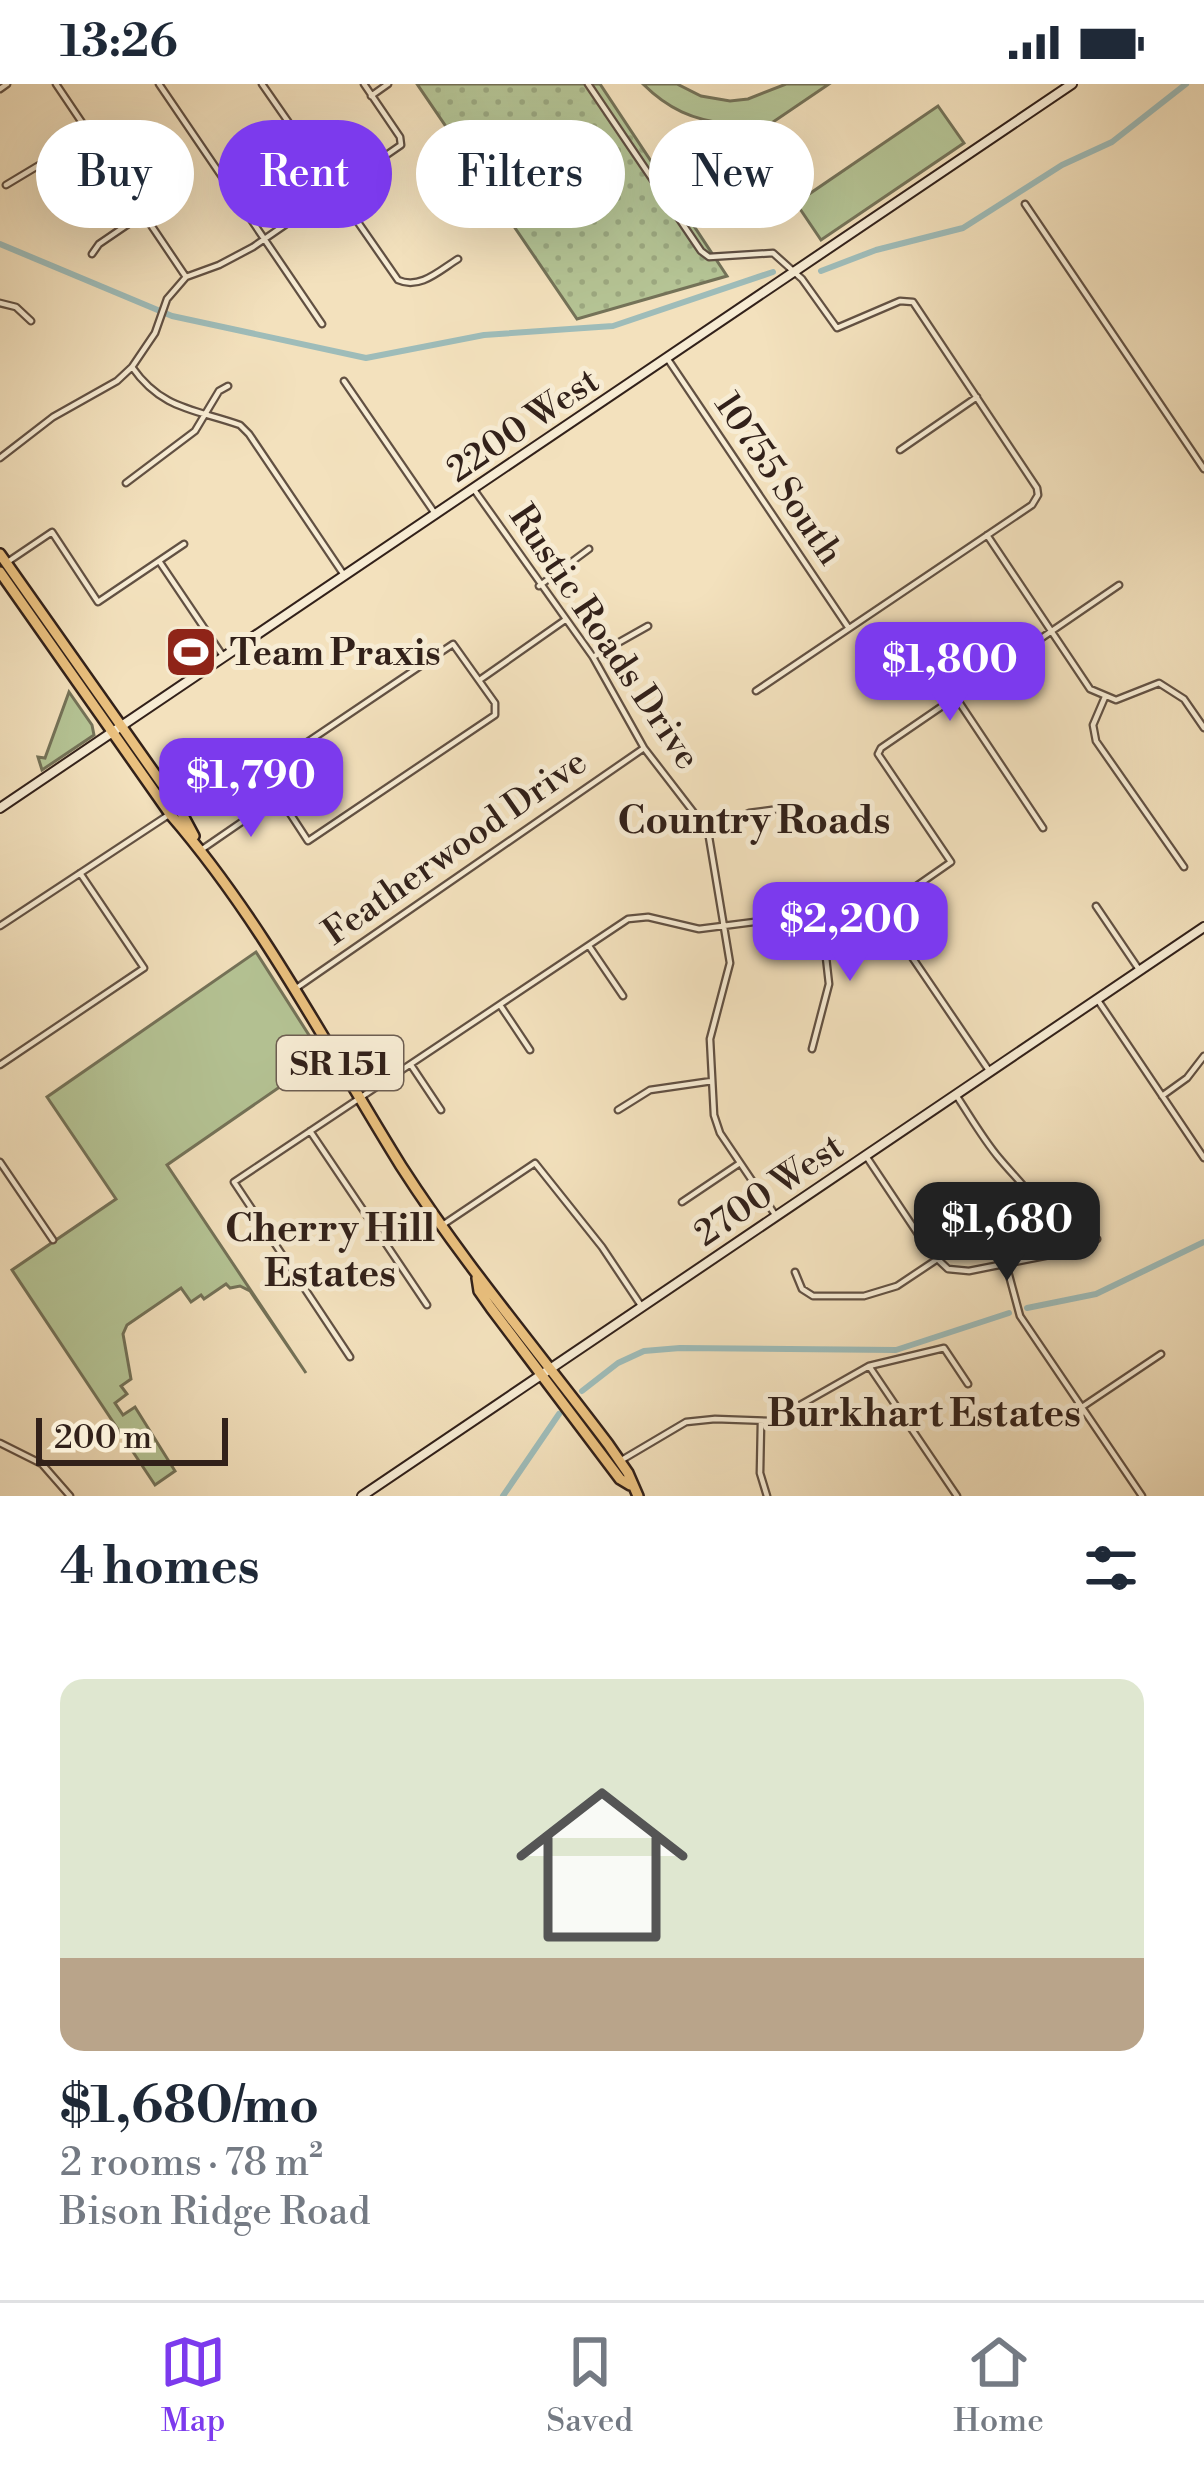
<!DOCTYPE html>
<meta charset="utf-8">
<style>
:root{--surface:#fff;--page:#f6f6f7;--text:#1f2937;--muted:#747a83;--line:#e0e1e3;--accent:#7c3aed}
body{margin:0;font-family:"Libre Bodoni",serif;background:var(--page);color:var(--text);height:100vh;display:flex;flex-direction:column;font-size:45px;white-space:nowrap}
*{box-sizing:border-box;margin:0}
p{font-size:39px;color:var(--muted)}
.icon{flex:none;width:66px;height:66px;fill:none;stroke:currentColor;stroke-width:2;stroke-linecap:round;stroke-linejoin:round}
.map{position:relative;height:1412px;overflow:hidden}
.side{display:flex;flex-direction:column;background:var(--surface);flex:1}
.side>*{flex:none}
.hud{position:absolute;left:36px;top:36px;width:1134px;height:108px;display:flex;gap:24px}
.scale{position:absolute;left:36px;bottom:30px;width:192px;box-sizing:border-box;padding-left:12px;border:6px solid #32211a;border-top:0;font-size:33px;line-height:42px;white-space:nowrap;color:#32211a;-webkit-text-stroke:9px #f7ecd4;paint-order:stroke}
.price{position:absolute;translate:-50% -102px;padding:0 27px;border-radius:24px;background:var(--accent);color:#fff;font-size:39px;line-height:78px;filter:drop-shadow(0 3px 6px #0008)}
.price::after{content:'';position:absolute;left:50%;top:72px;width:36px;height:27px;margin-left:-18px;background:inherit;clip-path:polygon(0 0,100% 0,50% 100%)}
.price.selected{background:#222;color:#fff}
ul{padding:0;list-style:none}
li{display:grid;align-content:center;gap:24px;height:636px;padding:0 60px}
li+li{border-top:3px solid var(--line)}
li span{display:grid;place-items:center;height:372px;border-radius:24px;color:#555}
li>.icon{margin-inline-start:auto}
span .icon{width:216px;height:216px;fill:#fffc;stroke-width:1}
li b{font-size:51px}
h2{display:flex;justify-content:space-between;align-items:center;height:144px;padding:0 60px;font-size:51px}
.pill{padding:0 42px;border-radius:54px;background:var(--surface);box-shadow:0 12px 48px #0002;font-size:42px;line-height:108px}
.pill.selected{background:var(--accent);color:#fff}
.status{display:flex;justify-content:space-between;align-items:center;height:84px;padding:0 60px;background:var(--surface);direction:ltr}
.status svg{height:33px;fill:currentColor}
.tab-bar{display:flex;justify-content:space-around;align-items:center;height:168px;border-top:3px solid var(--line);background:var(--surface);font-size:33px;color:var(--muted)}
.tab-bar a{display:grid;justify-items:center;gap:6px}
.tab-bar .selected{color:var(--accent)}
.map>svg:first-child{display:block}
</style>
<div class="status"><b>13:26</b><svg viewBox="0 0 49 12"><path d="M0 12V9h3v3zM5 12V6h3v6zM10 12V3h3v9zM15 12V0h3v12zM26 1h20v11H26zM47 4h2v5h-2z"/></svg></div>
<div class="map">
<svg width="1204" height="1412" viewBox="0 0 1204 1412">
<defs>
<pattern id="park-dots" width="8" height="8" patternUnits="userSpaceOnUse" patternTransform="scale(3)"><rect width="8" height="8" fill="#b5c495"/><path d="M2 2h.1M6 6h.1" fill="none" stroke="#9ca880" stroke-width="1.8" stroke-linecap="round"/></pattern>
</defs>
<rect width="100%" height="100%" fill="#f3e1bd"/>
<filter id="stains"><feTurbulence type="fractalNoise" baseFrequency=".00167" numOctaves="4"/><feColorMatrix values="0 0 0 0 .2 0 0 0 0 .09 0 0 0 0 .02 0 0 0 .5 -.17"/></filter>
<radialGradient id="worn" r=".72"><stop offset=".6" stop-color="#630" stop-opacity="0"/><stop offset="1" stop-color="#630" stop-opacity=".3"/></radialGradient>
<!-- grass -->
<path fill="#b5c495" stroke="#747258" stroke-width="3" d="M643 0H677L701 12 730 17 748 15 786 0H829L698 89 684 70 728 40C693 36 668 25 643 0Z
M938 22 964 59 821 156 796 119Z
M69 608 92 641 94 651 42 686 38 673 45 674Z
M256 868 323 973 167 1081 306 1289 250 1207 240 1202 230 1204 226 1200 204 1215 201 1211 191 1218 181 1204 127 1241 123 1250 131 1295 121 1302 127 1310 115 1319 123 1331 135 1323 175 1387 155 1401 12 1186 116 1115 47 1013Z"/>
<!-- park -->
<path fill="url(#park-dots)" stroke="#747258" stroke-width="3" d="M417 0H600L727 192 577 235Z"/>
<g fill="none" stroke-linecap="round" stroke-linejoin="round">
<!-- canal -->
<path stroke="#9ebcb9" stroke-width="6" d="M0 160 172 232 366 274 484 251 613 242 773 188
M821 187 876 166 963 144 1062 81 1112 58 1186 0
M1027 1224 1096 1210 1204 1158
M582 1307 618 1279 644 1267 680 1264 896 1266 1009 1229
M503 1412 559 1330"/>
<!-- street casing -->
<g stroke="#625143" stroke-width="9">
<path id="street" d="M56 0 186 193
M159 0 322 240
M262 0 398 196C420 206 440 186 458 175
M588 0 701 167 709 173 773 169 802 195 837 244 900 217 913 218 1037 404 1038 411 1032 421 756 607
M0 5 7 0
M371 12 388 0
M6 101 91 50
M1025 120 1204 385
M92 170 99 160 143 130
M0 219 16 223 31 237
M667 274 848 543
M132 283C162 326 195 325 240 341L249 350 344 491
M344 297 436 431
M900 366 977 313
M0 374 53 333 117 297 132 283 155 249 167 215 186 193 219 181 253 163 401 61 400 53 364 0
M126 399 195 347 219 307 228 302
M475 407 593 573 644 664 708 747 730 879 710 955 714 1031 720 1049 776 1132
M987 451 1090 605 1116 616 1159 599 1184 615 1204 644
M159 477 223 572
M6 479 52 448 98 518 184 460
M539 502 589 465
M453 560 495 619V631L308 757 263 688Z
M593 573 648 542
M481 595 565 536
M955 612 1043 744
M1105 613 1093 641 1096 657 1184 783
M711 746 749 729 779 725
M201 766 278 713
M1096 822 1140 887
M882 837 905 810 951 778 878 670 881 664 1119 501
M0 842 170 730
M589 862 623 912
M295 905 644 664
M1097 915 1204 1074
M500 921 530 966
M812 965 829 900 821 829
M0 981 144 884 80 789
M411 981 441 1026
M956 1011C970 1032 983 1055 999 1074 1024 1104 1053 1128 1060 1169
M1162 1012 1187 994 1204 972
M618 1026 650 1006 712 997
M310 1047 427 1221
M866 1072 930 1168 948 1185 969 1187 1080 1165 1097 1155
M0 1078 53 1156
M682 1118 740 1079
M441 1142 535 1079 602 1163 642 1223
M1006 1180 1020 1232 1142 1412
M795 1188 802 1205 813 1212H864L897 1202 936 1176
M350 1273 234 1098 628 835 648 833 699 845 840 827 873 832 899 854 990 988
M869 1282 957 1412
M1082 1323 1161 1270
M761 1338 760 1389 767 1412
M0 1359 42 1380 70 1412
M620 1377 686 1338 715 1335 772 1337 869 1282 944 1264 968 1300"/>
</g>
<!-- secondary casing -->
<g stroke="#32211a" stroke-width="12">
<path id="secondary" d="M0 724 1072 0
M362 1412 1204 843"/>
</g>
<!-- primary casing -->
<g stroke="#32211a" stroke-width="14">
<path id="primary" d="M0 470 179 724 194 752
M0 488 170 730C262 836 327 963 401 1082 464 1180 538 1267 608 1360L628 1389 638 1412
M477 1194 479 1207 491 1224 620 1395 630 1401"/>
</g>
<!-- street -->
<use href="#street" stroke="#f7ecd4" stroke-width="4.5"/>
<!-- secondary -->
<use href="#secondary" stroke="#f7ecd4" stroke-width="8"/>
<!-- primary -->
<use href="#primary" stroke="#eac07e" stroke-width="9"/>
</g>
<!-- icons -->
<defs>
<g id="stadium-square" transform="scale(2.7)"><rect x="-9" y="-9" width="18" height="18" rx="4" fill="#8f2418" stroke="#f7ecd4"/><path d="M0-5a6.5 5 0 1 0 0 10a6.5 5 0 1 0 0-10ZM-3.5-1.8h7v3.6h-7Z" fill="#fff"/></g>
</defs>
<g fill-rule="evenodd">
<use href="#stadium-square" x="191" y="568"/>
</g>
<g text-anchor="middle" stroke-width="10" stroke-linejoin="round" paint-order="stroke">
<!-- shield labels -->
<rect fill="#f7ecd4" stroke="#6d5e52" stroke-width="3" x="277" y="952" width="126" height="54" rx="9"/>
<g font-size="33" font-weight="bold" fill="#32211a">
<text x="340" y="991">SR 151</text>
</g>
<!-- street labels -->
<g font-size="36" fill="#32211a" stroke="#f7ecd4">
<text transform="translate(522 340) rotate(-34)" y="13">2200 West</text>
<text transform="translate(780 394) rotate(56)" y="13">10755 South</text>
<text transform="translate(606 552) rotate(56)" y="13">Rustic Roads Drive</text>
<text transform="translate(454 762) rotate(-35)" y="13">Featherwood Drive</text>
<text transform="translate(768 1105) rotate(-34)" y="13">2700 West</text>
</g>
<!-- poi labels -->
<g font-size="36" font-weight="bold" fill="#32211a" stroke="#f7ecd4" text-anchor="start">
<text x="230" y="581">Team Praxis</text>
</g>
<!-- neighbourhood labels -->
<g font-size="39" font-weight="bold" fill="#32211a" stroke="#f7ecd4">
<text x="754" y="749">Country Roads</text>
<text x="330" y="1157">Cherry Hill<tspan x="330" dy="45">Estates</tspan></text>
<text x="924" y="1342">Burkhart Estates</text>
</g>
</g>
<rect width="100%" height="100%" filter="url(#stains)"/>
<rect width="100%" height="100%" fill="url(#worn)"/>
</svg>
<div class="scale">200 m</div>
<b class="price" style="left:950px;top:640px">$1,800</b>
<b class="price" style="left:251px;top:756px">$1,790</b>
<b class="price" style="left:850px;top:900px">$2,200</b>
<b class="price selected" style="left:1007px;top:1200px">$1,680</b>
<div class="hud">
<a class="pill">Buy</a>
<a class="pill selected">Rent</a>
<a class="pill">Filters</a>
<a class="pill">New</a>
</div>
</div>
<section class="side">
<h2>4 homes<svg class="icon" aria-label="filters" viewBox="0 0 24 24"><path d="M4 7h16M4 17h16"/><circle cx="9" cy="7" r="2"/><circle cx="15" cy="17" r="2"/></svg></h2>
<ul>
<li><span style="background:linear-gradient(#dfe7d0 75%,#b9a48a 0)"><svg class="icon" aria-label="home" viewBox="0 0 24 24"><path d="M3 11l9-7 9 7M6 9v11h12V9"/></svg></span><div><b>$1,680/mo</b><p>2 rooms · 78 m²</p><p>Bison Ridge Road</p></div></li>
</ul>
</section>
<nav class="tab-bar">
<a class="selected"><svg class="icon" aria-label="map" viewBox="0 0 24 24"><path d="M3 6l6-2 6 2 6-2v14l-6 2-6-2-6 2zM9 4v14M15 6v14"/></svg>Map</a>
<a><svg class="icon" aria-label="saved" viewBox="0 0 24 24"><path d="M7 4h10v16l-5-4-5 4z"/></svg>Saved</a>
<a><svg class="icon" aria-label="home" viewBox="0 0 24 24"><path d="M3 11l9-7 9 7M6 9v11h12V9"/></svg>Home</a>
</nav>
